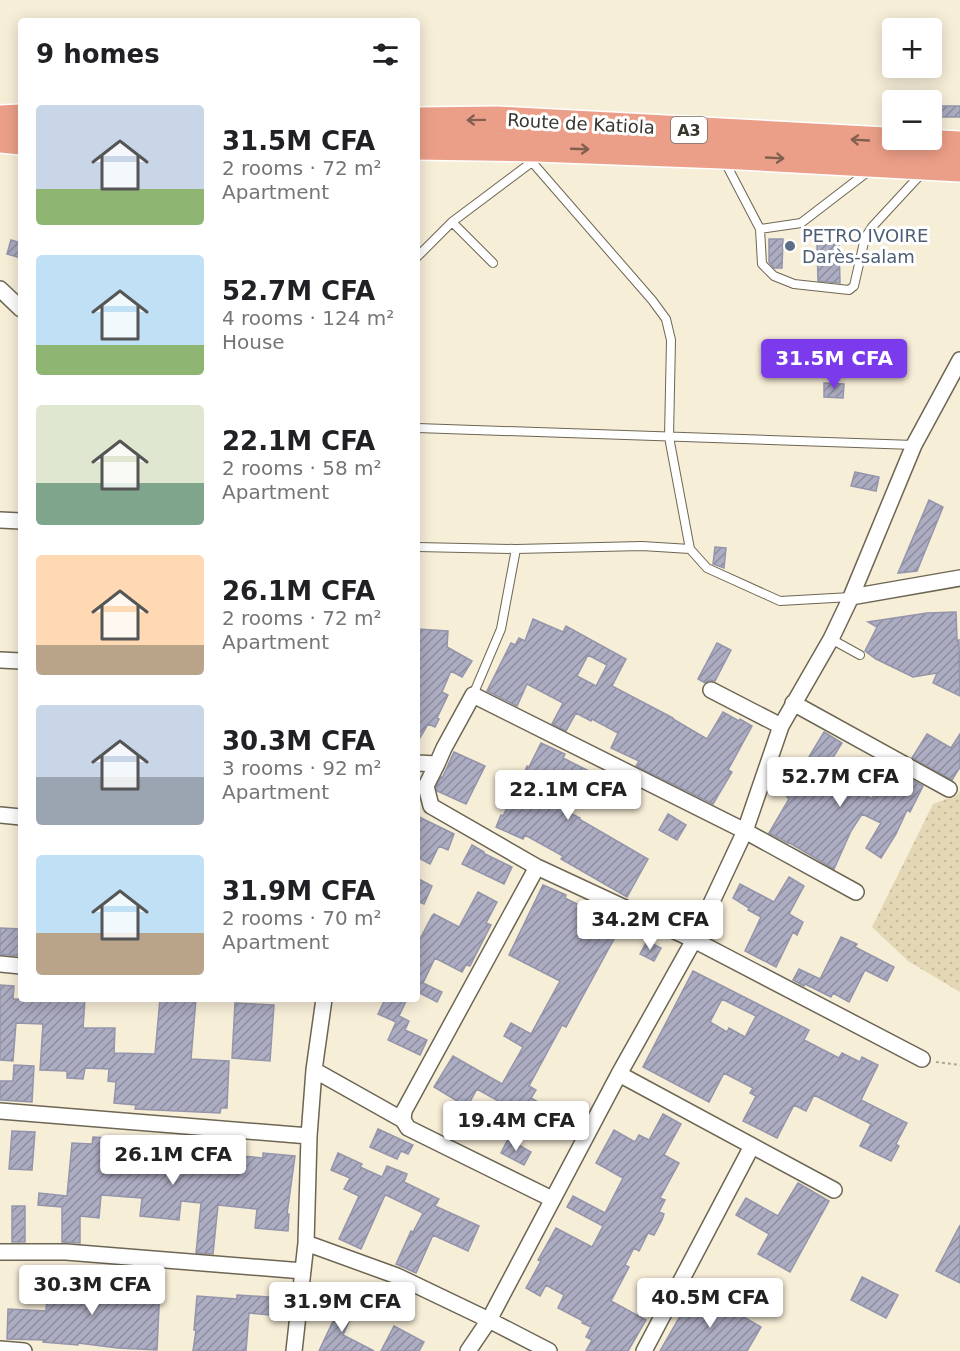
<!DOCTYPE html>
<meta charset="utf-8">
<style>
:root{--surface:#fff;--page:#f2f2f2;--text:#202124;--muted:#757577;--accent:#7c3aed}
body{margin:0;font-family:"DejaVu Sans",sans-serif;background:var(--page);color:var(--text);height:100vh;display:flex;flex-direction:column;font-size:22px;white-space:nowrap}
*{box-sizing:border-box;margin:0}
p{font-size:20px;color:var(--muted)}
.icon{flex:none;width:33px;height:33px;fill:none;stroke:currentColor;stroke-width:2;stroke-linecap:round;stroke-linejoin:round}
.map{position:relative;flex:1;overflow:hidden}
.panel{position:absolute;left:18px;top:18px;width:402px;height:984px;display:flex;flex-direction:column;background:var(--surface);border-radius:6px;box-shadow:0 3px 15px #0003}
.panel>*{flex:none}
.buttons{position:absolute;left:882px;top:18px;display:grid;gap:12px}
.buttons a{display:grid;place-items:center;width:60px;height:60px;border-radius:6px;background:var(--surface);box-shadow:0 3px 15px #0003;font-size:30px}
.price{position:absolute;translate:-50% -51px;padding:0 14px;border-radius:6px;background:#fff;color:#222;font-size:20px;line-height:39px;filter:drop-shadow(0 2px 3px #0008)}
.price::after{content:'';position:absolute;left:50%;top:36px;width:18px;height:14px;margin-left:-9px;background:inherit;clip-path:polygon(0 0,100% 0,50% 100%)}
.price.on{background:var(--accent);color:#fff}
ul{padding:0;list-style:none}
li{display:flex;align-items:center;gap:18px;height:150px;padding:0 18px}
li span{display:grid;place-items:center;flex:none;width:168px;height:120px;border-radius:6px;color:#555}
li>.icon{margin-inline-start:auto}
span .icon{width:72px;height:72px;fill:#fffc;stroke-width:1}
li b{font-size:26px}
h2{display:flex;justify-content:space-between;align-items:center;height:72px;padding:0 18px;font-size:26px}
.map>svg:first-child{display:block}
</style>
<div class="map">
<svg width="960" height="1351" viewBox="0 0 960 1351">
<defs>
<pattern id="grass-dots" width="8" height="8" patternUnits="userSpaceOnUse" patternTransform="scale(1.5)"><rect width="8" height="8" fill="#e3d7b6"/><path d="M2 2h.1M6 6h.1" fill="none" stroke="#c4b99d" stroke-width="1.8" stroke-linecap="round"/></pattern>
<pattern id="building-hatch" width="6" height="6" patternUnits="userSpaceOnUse" patternTransform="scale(1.5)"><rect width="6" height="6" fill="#acacc2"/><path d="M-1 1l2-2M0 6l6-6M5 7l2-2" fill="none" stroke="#8d8d9e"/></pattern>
</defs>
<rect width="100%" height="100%" fill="#f7eed8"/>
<!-- grass -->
<path fill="url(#grass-dots)" d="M960 791V992L908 961 872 927 933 804 957 795Z"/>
<!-- building -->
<path fill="url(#building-hatch)" stroke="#9495aa" stroke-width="1.5" fill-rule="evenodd" d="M940 106H960V117H940Z
M769 239H783L782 268H774L769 262Z
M11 240 21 243V258L7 254Z
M817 244H839L840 283 818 281Z
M824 383 844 384 843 398 824 397Z
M855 472 879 477 876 491 851 486Z
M929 500 943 507 917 571 898 573Z
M715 547 726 548 724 568 713 564Z
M956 612 957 641 959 640 960 696 933 683 937 673 913 677 876 659 865 651 877 627 868 622 927 613Z
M533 619 563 632 566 626 626 659 612 686 673 718V719L707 739 723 712 739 721 740 719 752 726 728 770 732 772 713 804 636 766 639 761 611 748 618 733 592 719 591 721 576 713 566 731 552 724 563 703 527 684 517 706 487 691 511 643 515 645 519 638 525 641ZM588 655 607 665 596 686 577 676Z
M417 629 448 631 447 647 472 661 462 677 451 671 442 692 448 695 437 718 439 719 435 727 428 724 417 743Z
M717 643 731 650 715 681 710 680 705 683 698 679Z
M824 732 842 743 824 772 872 799 890 768 923 786 910 812 907 810 896 834 881 858 866 848 881 823 862 814 851 831 834 869 788 842V843L769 833 789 799 787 797 797 780H795Z
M927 734 951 748 960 734V767L952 780 912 758Z
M541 743 565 754 563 758 601 777 592 798 580 793 570 813 580 818 579 819 648 859 627 897 561 859 563 856 525 835 523 839 496 827 501 815 503 816 508 806 521 776H523L527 766 529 767Z
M454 752 485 766 466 804 437 791 436 787 441 777 442 778Z
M668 814 686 825 677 840 659 830Z
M417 816 454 834 448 850 439 846 430 864 417 857Z
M472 845 484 852 483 853 512 867 504 884 462 864Z
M789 877 804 886 789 914 803 922 797 935 793 932 776 967 745 951 761 917 748 910 749 908 733 898 740 884 774 902Z
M417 878 432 886 424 904 417 901Z
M543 885 566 895 565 898 621 926 566 1027 562 1025 529 1086 536 1090 531 1098 552 1110 544 1124 517 1109 516 1111 477 1089 467 1107 434 1087 453 1056 502 1084 523 1047 504 1036 511 1023 531 1034 560 981 509 955Z
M478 892 497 902 486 923 491 925 470 966 466 965 462 972 435 958 423 983 442 992 437 1002 418 992 417 994V945L432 916 434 914 459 927Z
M0 928 21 929V956L0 954Z
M841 937 857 944 855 947 894 967 887 981 865 970 849 1002 833 993 831 997 805 984 804 986 793 980 799 969 820 979Z
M647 941 661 948 654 961 640 954Z
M693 971 809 1030 804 1040 839 1058 842 1053 860 1062 862 1057 878 1065 861 1100 907 1123 896 1144 899 1146 891 1161 860 1146 871 1124 814 1095 806 1111 794 1105 777 1138 743 1121 756 1096 750 1093 753 1088 724 1073 709 1102 643 1067ZM722 999 756 1016 745 1037 729 1028 727 1032 710 1022Z
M0 985 14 986 13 999H85L83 1028H115L114 1053 155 1054 160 999H196L191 1059 229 1061 227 1108H221L220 1113 135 1109 136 1105 114 1103 116 1082 108 1081 109 1069 85 1068 83 1079 67 1078V1071L40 1070 43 1024 16 1023 13 1061 0 1060Z
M385 999H407L399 1016 409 1021 405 1030 427 1040 420 1055 388 1040 396 1022 378 1014Z
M235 1003 274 1005 270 1061 232 1058Z
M14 1065 34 1066 32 1102 0 1100V1081H13Z
M663 1114 681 1124 664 1155 679 1163 660 1198 665 1200 659 1212 664 1214 662 1220 654 1235 648 1233 639 1251 634 1248 625 1265 629 1267 611 1301 646 1320 628 1351H586L592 1340 586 1337 591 1327 582 1323 583 1321 558 1308 564 1295 546 1285 540 1296 526 1288 541 1261 538 1260 556 1228 592 1247 603 1226 567 1207 573 1196 605 1213 623 1178 596 1163 614 1130 635 1142 639 1135 649 1140Z
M378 1129 413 1145 408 1154 401 1151 397 1159 370 1147Z
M12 1131 35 1132 32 1170 9 1169Z
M93 1137 148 1141 146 1160H164V1168L186 1170 187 1151 263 1158V1153L295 1156 287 1214H289L288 1231 255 1228 257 1209 218 1205 213 1254 196 1253 201 1203 181 1201 179 1220 140 1216 142 1198 101 1195 99 1218 80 1216V1243L62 1242V1207L38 1205 39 1193 67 1196 72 1143 92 1144Z
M508 1139 531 1152 524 1165 501 1153Z
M338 1153 362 1164 360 1167 382 1177 387 1166 407 1174 404 1182 439 1199 435 1206 479 1226 468 1251 433 1235 416 1273 396 1264 411 1231 413 1232 423 1213 388 1196 385 1195 361 1249 339 1239 359 1196 344 1189 350 1178 331 1170Z
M798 1183 829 1201 790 1272 758 1254 769 1234 736 1215 746 1198 778 1216Z
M12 1206H25V1242H12Z
M960 1225V1283L936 1271Z
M49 1276 84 1278 83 1285 120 1289 121 1284 160 1286 157 1350 118 1348 78 1343V1345L43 1342 44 1340 7 1339 8 1309 46 1311Z
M862 1277 898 1295 886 1318 851 1300Z
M694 1292 728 1312 730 1309 761 1327 747 1351H660Z
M237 1295 283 1298 281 1316 249 1313 246 1351H193L196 1330H194L197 1296 237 1299Z
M342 1302 355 1308 343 1335 374 1351H319Z
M394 1326 424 1342 419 1351H381Z"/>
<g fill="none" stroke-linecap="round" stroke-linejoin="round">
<!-- lane casing -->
<g stroke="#6d6653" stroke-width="10">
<path id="lane" d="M725 162 760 229 801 223 870 170
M452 222 493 263
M760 229 762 264 774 276 794 284 849 290 854 286 865 238 872 227 922 173
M417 257 452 222 532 162 533 158
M417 428 914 445
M417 547 516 549 642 546 690 549 669 437 671 340 666 319 652 300 532 162
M690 549 707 568 780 601 851 597
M831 639 860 655
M473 695 501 629 516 549"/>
</g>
<!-- street casing -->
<g stroke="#6d6653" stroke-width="18">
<path id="street" d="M0 289 21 309
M0 520 21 521
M851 597 960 578
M0 660 21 661
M711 690 781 726
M793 703 949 789
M417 763 437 764 444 748 473 695 745 831 856 892
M437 764 426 786 431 806 537 867 694 940 922 1059
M0 815 21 817
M537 867 404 1111 403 1120 408 1128 552 1199
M0 964 21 966
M314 1070 403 1120
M619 1074 834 1190
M0 1111 309 1136
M306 1243 397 1276 489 1320 549 1351
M0 1252H66L303 1271
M0 1349 24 1351
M294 1351 306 1243 309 1136 314 1070 324 999
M468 1351 489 1320 619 1074 694 940 745 831 781 726 831 639 851 597 914 445 960 360
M644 1351 752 1146"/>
</g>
<!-- highway casing -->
<g stroke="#fff" stroke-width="30">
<path id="highway" d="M0 119 21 118
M417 121 498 120 960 145
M0 139 21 141
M417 146 536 148 722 155 960 168"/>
</g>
<!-- path -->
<path stroke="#ada695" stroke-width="2" stroke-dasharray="3 3" stroke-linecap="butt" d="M936 1062 960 1065"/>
<!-- lane -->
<use href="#lane" stroke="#fff" stroke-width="8"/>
<!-- street -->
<use href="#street" stroke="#fff" stroke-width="15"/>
<!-- highway -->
<use href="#highway" stroke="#ec9f88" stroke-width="27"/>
</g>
<!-- one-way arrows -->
<defs><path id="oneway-shaft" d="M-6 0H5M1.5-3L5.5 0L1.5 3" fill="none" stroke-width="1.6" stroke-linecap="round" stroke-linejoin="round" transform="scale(1.5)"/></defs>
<g stroke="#816051">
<use href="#oneway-shaft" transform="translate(476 120) rotate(179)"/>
<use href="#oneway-shaft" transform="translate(860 140) rotate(-177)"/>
<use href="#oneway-shaft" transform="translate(580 149) rotate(2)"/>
<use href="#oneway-shaft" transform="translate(775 158) rotate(3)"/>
</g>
<!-- markers -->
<circle fill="#5c6f8a" stroke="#fff" stroke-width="2" cx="790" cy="246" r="6"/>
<g text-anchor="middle" stroke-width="6" stroke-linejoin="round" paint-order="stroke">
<!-- shield labels -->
<rect fill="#fff" stroke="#74726c" stroke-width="1.5" x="671" y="117" width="36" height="26" rx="4.5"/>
<g font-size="16" font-weight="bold" fill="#39362d">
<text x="689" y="136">A3</text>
</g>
<!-- street labels -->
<g font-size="18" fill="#39362d" stroke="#fff">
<text transform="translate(581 124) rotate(3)" y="6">Route de Katiola</text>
</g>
<!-- service labels -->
<g font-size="18" fill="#4e5e75" stroke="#fff" text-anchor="start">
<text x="802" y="242">PETRO IVOIRE<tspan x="802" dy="21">Darès-salam</tspan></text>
</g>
</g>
</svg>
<div class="buttons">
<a>+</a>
<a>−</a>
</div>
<b class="price on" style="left:834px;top:390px">31.5M CFA</b>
<b class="price" style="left:840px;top:808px">52.7M CFA</b>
<b class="price" style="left:568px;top:821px">22.1M CFA</b>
<b class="price" style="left:650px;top:951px">34.2M CFA</b>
<b class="price" style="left:516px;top:1152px">19.4M CFA</b>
<b class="price" style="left:173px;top:1186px">26.1M CFA</b>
<b class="price" style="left:92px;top:1316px">30.3M CFA</b>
<b class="price" style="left:710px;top:1329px">40.5M CFA</b>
<b class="price" style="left:342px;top:1333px">31.9M CFA</b>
<section class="panel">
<h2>9 homes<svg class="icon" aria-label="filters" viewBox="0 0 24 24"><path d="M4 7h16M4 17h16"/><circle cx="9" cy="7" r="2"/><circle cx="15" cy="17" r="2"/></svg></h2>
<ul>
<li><span style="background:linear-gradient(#c9d6e8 70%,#8fb573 0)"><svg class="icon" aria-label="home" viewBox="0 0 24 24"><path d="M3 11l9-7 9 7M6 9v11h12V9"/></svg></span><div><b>31.5M CFA</b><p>2 rooms · 72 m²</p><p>Apartment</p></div></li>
<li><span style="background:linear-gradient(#bfe0f5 75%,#8fb573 0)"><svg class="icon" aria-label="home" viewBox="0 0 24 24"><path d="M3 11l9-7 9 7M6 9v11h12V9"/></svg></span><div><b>52.7M CFA</b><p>4 rooms · 124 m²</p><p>House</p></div></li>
<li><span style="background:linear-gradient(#dfe7d0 65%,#7fa58c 0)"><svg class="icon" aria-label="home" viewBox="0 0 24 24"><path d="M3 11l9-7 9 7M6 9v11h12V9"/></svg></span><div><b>22.1M CFA</b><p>2 rooms · 58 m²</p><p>Apartment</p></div></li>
<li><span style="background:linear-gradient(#ffd9b3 75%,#b9a48a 0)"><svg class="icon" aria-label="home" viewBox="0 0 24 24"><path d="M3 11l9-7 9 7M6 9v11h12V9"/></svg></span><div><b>26.1M CFA</b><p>2 rooms · 72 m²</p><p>Apartment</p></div></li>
<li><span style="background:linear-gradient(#c9d6e8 60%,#9aa5b1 0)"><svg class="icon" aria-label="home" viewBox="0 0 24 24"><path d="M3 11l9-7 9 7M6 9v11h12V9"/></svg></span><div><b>30.3M CFA</b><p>3 rooms · 92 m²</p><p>Apartment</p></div></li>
<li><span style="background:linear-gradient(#bfe0f5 65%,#b9a48a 0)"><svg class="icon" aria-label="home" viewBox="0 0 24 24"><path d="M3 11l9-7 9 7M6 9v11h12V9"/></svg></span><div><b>31.9M CFA</b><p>2 rooms · 70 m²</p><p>Apartment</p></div></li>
</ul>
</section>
</div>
